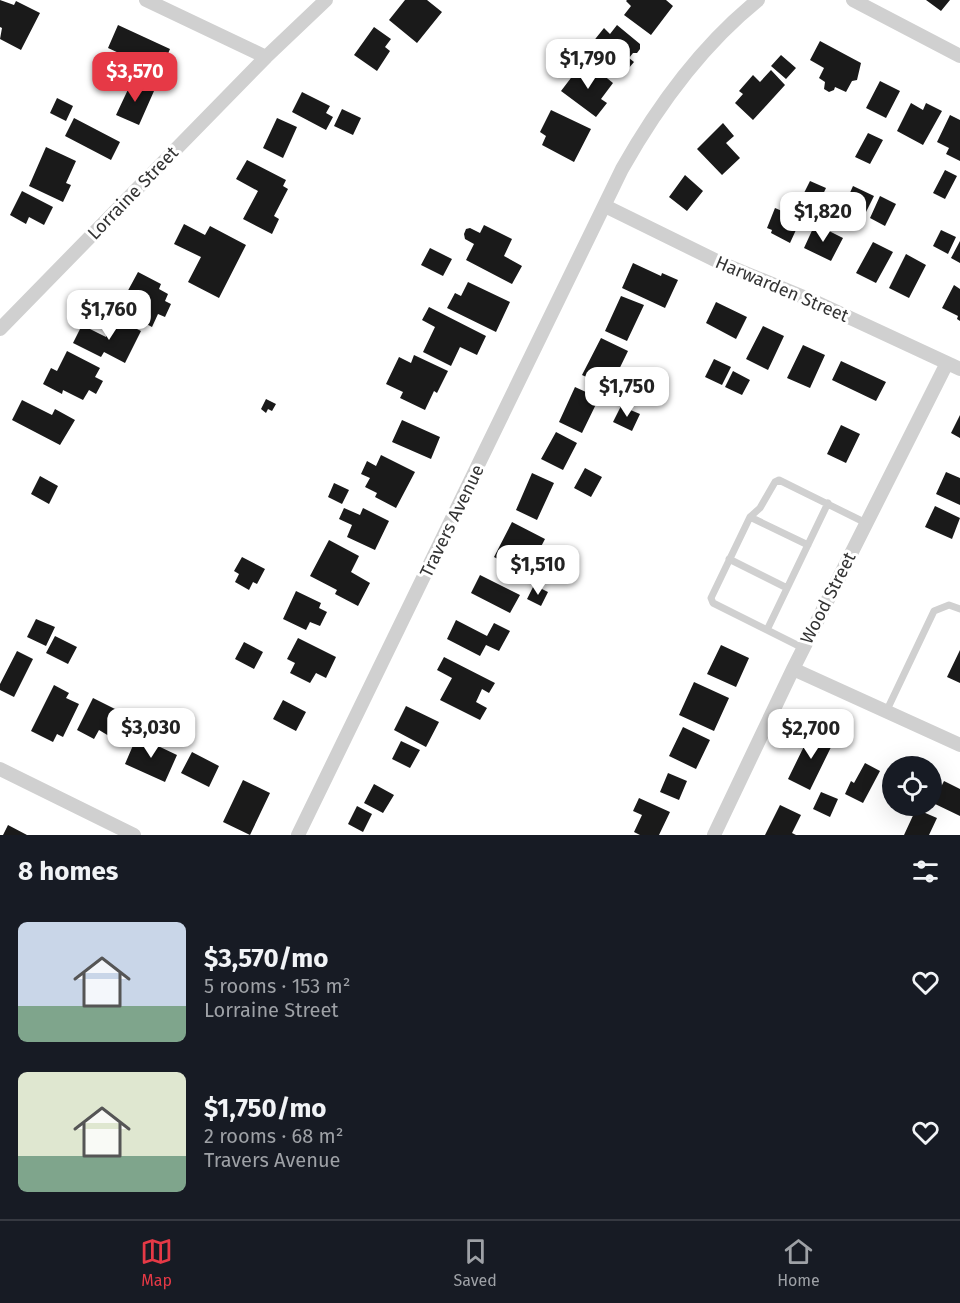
<!DOCTYPE html>
<meta charset="utf-8">
<style>
:root{--surface:#171b24;--page:#242831;--text:#f1f3f6;--muted:#9ea1a6;--line:#363941;--accent:#e63946}
body{margin:0;font-family:"Fira Sans",sans-serif;background:var(--page);color:var(--text);height:100vh;display:flex;flex-direction:column;font-size:22px;white-space:nowrap}
*{box-sizing:border-box;margin:0}
p{font-size:20px;color:var(--muted)}
.icon{flex:none;width:33px;height:33px;fill:none;stroke:currentColor;stroke-width:2;stroke-linecap:round;stroke-linejoin:round}
.map{position:relative;height:835px;overflow:hidden}
.sheet{display:flex;flex-direction:column;background:var(--surface);flex:1}
.sheet>*{flex:none}
.controls{position:absolute;left:882px;top:756px;display:grid;gap:12px}
.controls a{display:grid;place-items:center;width:60px;height:60px;border-radius:50%;background:var(--surface);box-shadow:0 6px 24px #0002;font-size:30px}
.price{position:absolute;translate:-50% -51px;padding:0 14px;border-radius:12px;background:#fff;color:#222;font-size:20px;line-height:39px;filter:drop-shadow(0 2px 3px #0008)}
.price::after{content:'';position:absolute;left:50%;top:36px;width:18px;height:14px;margin-left:-9px;background:inherit;clip-path:polygon(0 0,100% 0,50% 100%)}
.price.selected{background:var(--accent);color:#fff}
ul{padding:0;list-style:none}
li{display:flex;align-items:center;gap:18px;height:150px;padding:0 18px}
li span{display:grid;place-items:center;flex:none;width:168px;height:120px;border-radius:9px;color:#555}
li>.icon{margin-inline-start:auto}
span .icon{width:72px;height:72px;fill:#fffc;stroke-width:1}
li b{font-size:26px}
h2{display:flex;justify-content:space-between;align-items:center;height:72px;padding:0 18px;font-size:26px}
.menu{display:flex;justify-content:space-around;align-items:center;height:84px;border-top:2px solid var(--line);background:var(--surface);font-size:16px;color:var(--muted)}
.menu a{display:grid;justify-items:center;gap:3px}
.menu .selected{color:var(--accent)}
.map>svg:first-child{display:block}
</style>
<div class="map">
<svg width="960" height="835" viewBox="0 0 960 835">
<rect width="100%" height="100%" fill="#fff"/>
<!-- building -->
<path fill="#1a1a1a" d="M0 0 14 5 16 1 40 13 21 50 0 39 2 28 0 27Z
M405 0H427L442 12 417 43 389 20Z
M627 0H666L673 6 651 35 624 15 631 6 626 1Z
M926 0H950L941 11Z
M118 25 170 49 160 72 108 48Z
M617 25 640 44V49L637 53H633L629 58 634 62 622 76 594 54 598 49 592 43 604 28 610 34Z
M374 27 391 39 385 47 390 51 377 71 354 55Z
M820 41 861 63 857 80 852 81 846 92 835 87 834 90 829 92 824 89 825 82 819 78 824 68 810 60Z
M781 55 796 68 786 79 771 66Z
M101 56 116 64 109 80 93 73Z
M591 65 613 83 601 99 607 103 596 117 561 91 577 70 583 75Z
M771 70 785 85 753 120 735 103 743 94 739 91 753 75 760 82Z
M132 81 154 91 139 125 116 115Z
M880 81 900 91 886 118 866 108Z
M302 92 330 106 326 113 333 117 326 130 292 112Z
M57 98 73 106 66 121 50 113Z
M911 103 923 110 926 103 942 111 923 145 897 131Z
M342 109 361 118 353 135 334 126Z
M551 110 591 129 574 162 542 145 546 136 540 132Z
M950 115 960 120V161L946 154 949 148 937 142Z
M74 118 120 142 111 160 65 136Z
M277 118 297 127 283 158 263 148Z
M723 123 734 136 726 143 740 158 722 175 697 149Z
M868 133 883 140 870 164 855 157Z
M46 147 76 161 66 183 71 185 63 202 29 186Z
M247 160 286 180 283 186 288 189 274 216 279 219 272 234 243 219 258 191 236 179Z
M945 170 957 176 945 199 933 193Z
M685 175 703 191 687 211 669 197Z
M810 181 826 188 818 205 802 197Z
M853 186 874 196 864 216 844 206Z
M22 191 53 207 44 225 29 217 26 224 10 215Z
M880 196 896 204 885 226 870 218Z
M775 208 801 219 790 243 771 233 772 230 767 228Z
M184 224 205 235 210 226 246 245 219 298 188 282 201 257 174 244Z
M815 224 843 238 831 261 804 248Z
M484 225 512 239 504 256 522 266 512 284 466 260 474 244 465 239 464 234 466 229 470 228 480 233Z
M941 230 956 237 948 254 933 246Z
M960 241V263L951 258Z
M873 242 893 252 876 283 856 273Z
M430 248 452 259 443 276 421 265Z
M906 254 926 265 909 298 889 288Z
M633 263 661 276 662 273 678 280 665 308 622 288Z
M138 272 161 284 159 289 168 294 165 301 171 304 165 317 158 314 152 327 118 309Z
M468 282 510 302 496 332 447 308 455 293 461 296Z
M954 285 960 289V321L957 319 958 316 942 308Z
M621 296 644 305 627 341 605 331Z
M716 302 747 317 736 339 706 323Z
M429 307 486 336 477 355 460 347 451 366 423 352 435 327 422 320Z
M115 318 141 331 125 363 104 352 101 357 73 343 82 325 106 337Z
M763 326 784 336 768 370 746 359Z
M601 338 628 351 610 388 582 375Z
M803 345 825 355 810 388 787 378Z
M67 351 100 368 95 377 103 381 96 394 89 390 83 400 63 390 62 394 43 384 51 368 57 371Z
M414 355 448 371 437 393 434 391 425 410 400 398 403 392 386 384 399 357 411 363Z
M714 359 731 367 722 385 705 377Z
M841 361 886 382 876 401 832 380Z
M733 371 750 380 742 395 725 387Z
M575 387 599 398 582 433 559 422Z
M266 399 276 404 272 411 268 409 266 413 261 409Z
M22 400 52 415 55 409 75 420 60 445 12 420Z
M621 406 640 414 632 431 613 422Z
M960 415V438L951 433Z
M402 420 440 437 431 459 392 442Z
M841 425 860 434 846 463 827 454Z
M556 432 577 443 563 470 541 459Z
M381 455 415 472 396 508 375 497 377 493 365 487 370 478 361 474 367 461 376 466Z
M585 468 602 477 591 497 574 488Z
M946 472 960 478V505L936 494Z
M532 473 554 483 537 520 516 510Z
M40 476 58 486 49 504 31 494Z
M334 483 349 490 342 504 328 497Z
M935 506 960 518 952 539 925 527Z
M344 508 360 515 363 508 389 521 375 550 347 537 352 525 339 519Z
M512 522 545 539 530 568 520 563 517 569 494 557Z
M329 540 359 556 351 572 370 583 358 606 335 594 337 590 310 576Z
M242 557 265 569 257 584 253 582 249 590 235 582 239 574 234 571Z
M480 575 520 595 510 613 471 593Z
M534 585 548 592 541 606 527 599Z
M296 591 321 603 319 608 327 612 320 626 310 622 306 630 283 619Z
M36 619 55 627 46 646 27 637Z
M456 620 487 636 494 623 510 631 499 651 486 645 480 656 447 639Z
M55 636 77 647 68 664 46 653Z
M298 638 336 657 326 678 316 673 310 683 290 673 295 663 287 659Z
M244 642 263 652 254 669 235 659Z
M721 645 749 658 736 687 707 674Z
M960 650V683L947 677Z
M17 651 33 659 14 697 0 690V684Z
M444 657 495 683 489 693 482 689 476 702 487 708 480 720 440 700 452 678 437 670Z
M694 682 729 698 714 731 679 715Z
M54 685 69 693 66 698 79 704 63 737 57 734 53 742 31 731Z
M93 698 127 715 114 739 99 730 94 739 77 730Z
M283 700 306 712 296 731 273 719Z
M406 706 439 722 426 747 394 730Z
M683 727 710 740 696 769 669 756Z
M812 730 834 741 810 790 788 779Z
M137 736 177 755 165 782 125 764Z
M401 741 420 750 410 768 392 759Z
M192 752 219 766 209 787 181 773Z
M865 763 880 771 863 803 845 794 851 781 854 783Z
M668 773 687 781 679 800 660 792Z
M243 780 270 793 250 835 223 822Z
M944 781 960 789V816L933 803Z
M374 784 394 795 383 813 364 803Z
M821 792 838 799 830 817 813 809Z
M639 798 670 812 659 835H640L634 832 642 815 633 811Z
M780 805 801 815 792 833 796 835H765Z
M357 806 372 814 363 832 348 824Z
M916 809 937 818 929 835H904Z
M8 825 27 835H3Z"/>
<g fill="none" stroke-linecap="round" stroke-linejoin="round">
<!-- lane -->
<path stroke="#d0d0d0" stroke-width="7" d="M750 517 808 545
M729 559 787 588
M767 630 828 503
M803 648 713 603 711 598 750 517 760 508 775 482 779 480 866 523
M886 712 934 611 949 605 960 609"/>
<!-- street -->
<path stroke="#d0d0d0" stroke-width="14" d="M146 0 266 57
M853 0 960 56
M605 206 721 263 818 303 960 369
M0 329 266 57 326 0
M793 669 960 745
M0 769 134 835
M298 835 622 169C658 105 701 46 758 0
M714 835 793 669 947 363"/>
</g>
<g text-anchor="middle" stroke-width="6" stroke-linejoin="round" paint-order="stroke">
<!-- street labels -->
<g font-size="18" fill="#333" stroke="#fff">
<text transform="translate(133 193) rotate(-46)" y="6">Lorraine Street</text>
<text transform="translate(782 289) rotate(23)" y="6">Harwarden Street</text>
<text transform="translate(452 521) rotate(-64)" y="6">Travers Avenue</text>
<text transform="translate(828 598) rotate(-63)" y="6">Wood Street</text>
</g>
</g>
</svg>
<div class="controls">
<a><svg class="icon" aria-label="locate" viewBox="0 0 24 24"><circle cx="12" cy="12" r="6"/><path d="M12 2v4M12 18v4M2 12h4M18 12h4"/></svg></a>
</div>
<b class="price" style="left:588px;top:90px">$1,790</b>
<b class="price selected" style="left:135px;top:103px">$3,570</b>
<b class="price" style="left:823px;top:243px">$1,820</b>
<b class="price" style="left:109px;top:341px">$1,760</b>
<b class="price" style="left:627px;top:418px">$1,750</b>
<b class="price" style="left:538px;top:596px">$1,510</b>
<b class="price" style="left:151px;top:759px">$3,030</b>
<b class="price" style="left:811px;top:760px">$2,700</b>
</div>
<section class="sheet">
<h2>8 homes<svg class="icon" aria-label="filters" viewBox="0 0 24 24"><path d="M4 7h16M4 17h16"/><circle cx="9" cy="7" r="2"/><circle cx="15" cy="17" r="2"/></svg></h2>
<ul>
<li><span style="background:linear-gradient(#c9d6e8 70%,#7fa58c 0)"><svg class="icon" aria-label="home" viewBox="0 0 24 24"><path d="M3 11l9-7 9 7M6 9v11h12V9"/></svg></span><div><b>$3,570/mo</b><p>5 rooms · 153 m²</p><p>Lorraine Street</p></div><svg class="icon" aria-label="heart" viewBox="0 0 24 24"><path d="M12 20l-8-8c-3-5 5-10 8-4 3-6 11-1 8 4z"/></svg></li>
<li><span style="background:linear-gradient(#dfe7d0 70%,#7fa58c 0)"><svg class="icon" aria-label="home" viewBox="0 0 24 24"><path d="M3 11l9-7 9 7M6 9v11h12V9"/></svg></span><div><b>$1,750/mo</b><p>2 rooms · 68 m²</p><p>Travers Avenue</p></div><svg class="icon" aria-label="heart" viewBox="0 0 24 24"><path d="M12 20l-8-8c-3-5 5-10 8-4 3-6 11-1 8 4z"/></svg></li>
</ul>
</section>
<nav class="menu">
<a class="selected"><svg class="icon" aria-label="map" viewBox="0 0 24 24"><path d="M3 6l6-2 6 2 6-2v14l-6 2-6-2-6 2zM9 4v14M15 6v14"/></svg>Map</a>
<a><svg class="icon" aria-label="saved" viewBox="0 0 24 24"><path d="M7 4h10v16l-5-4-5 4z"/></svg>Saved</a>
<a><svg class="icon" aria-label="home" viewBox="0 0 24 24"><path d="M3 11l9-7 9 7M6 9v11h12V9"/></svg>Home</a>
</nav>
